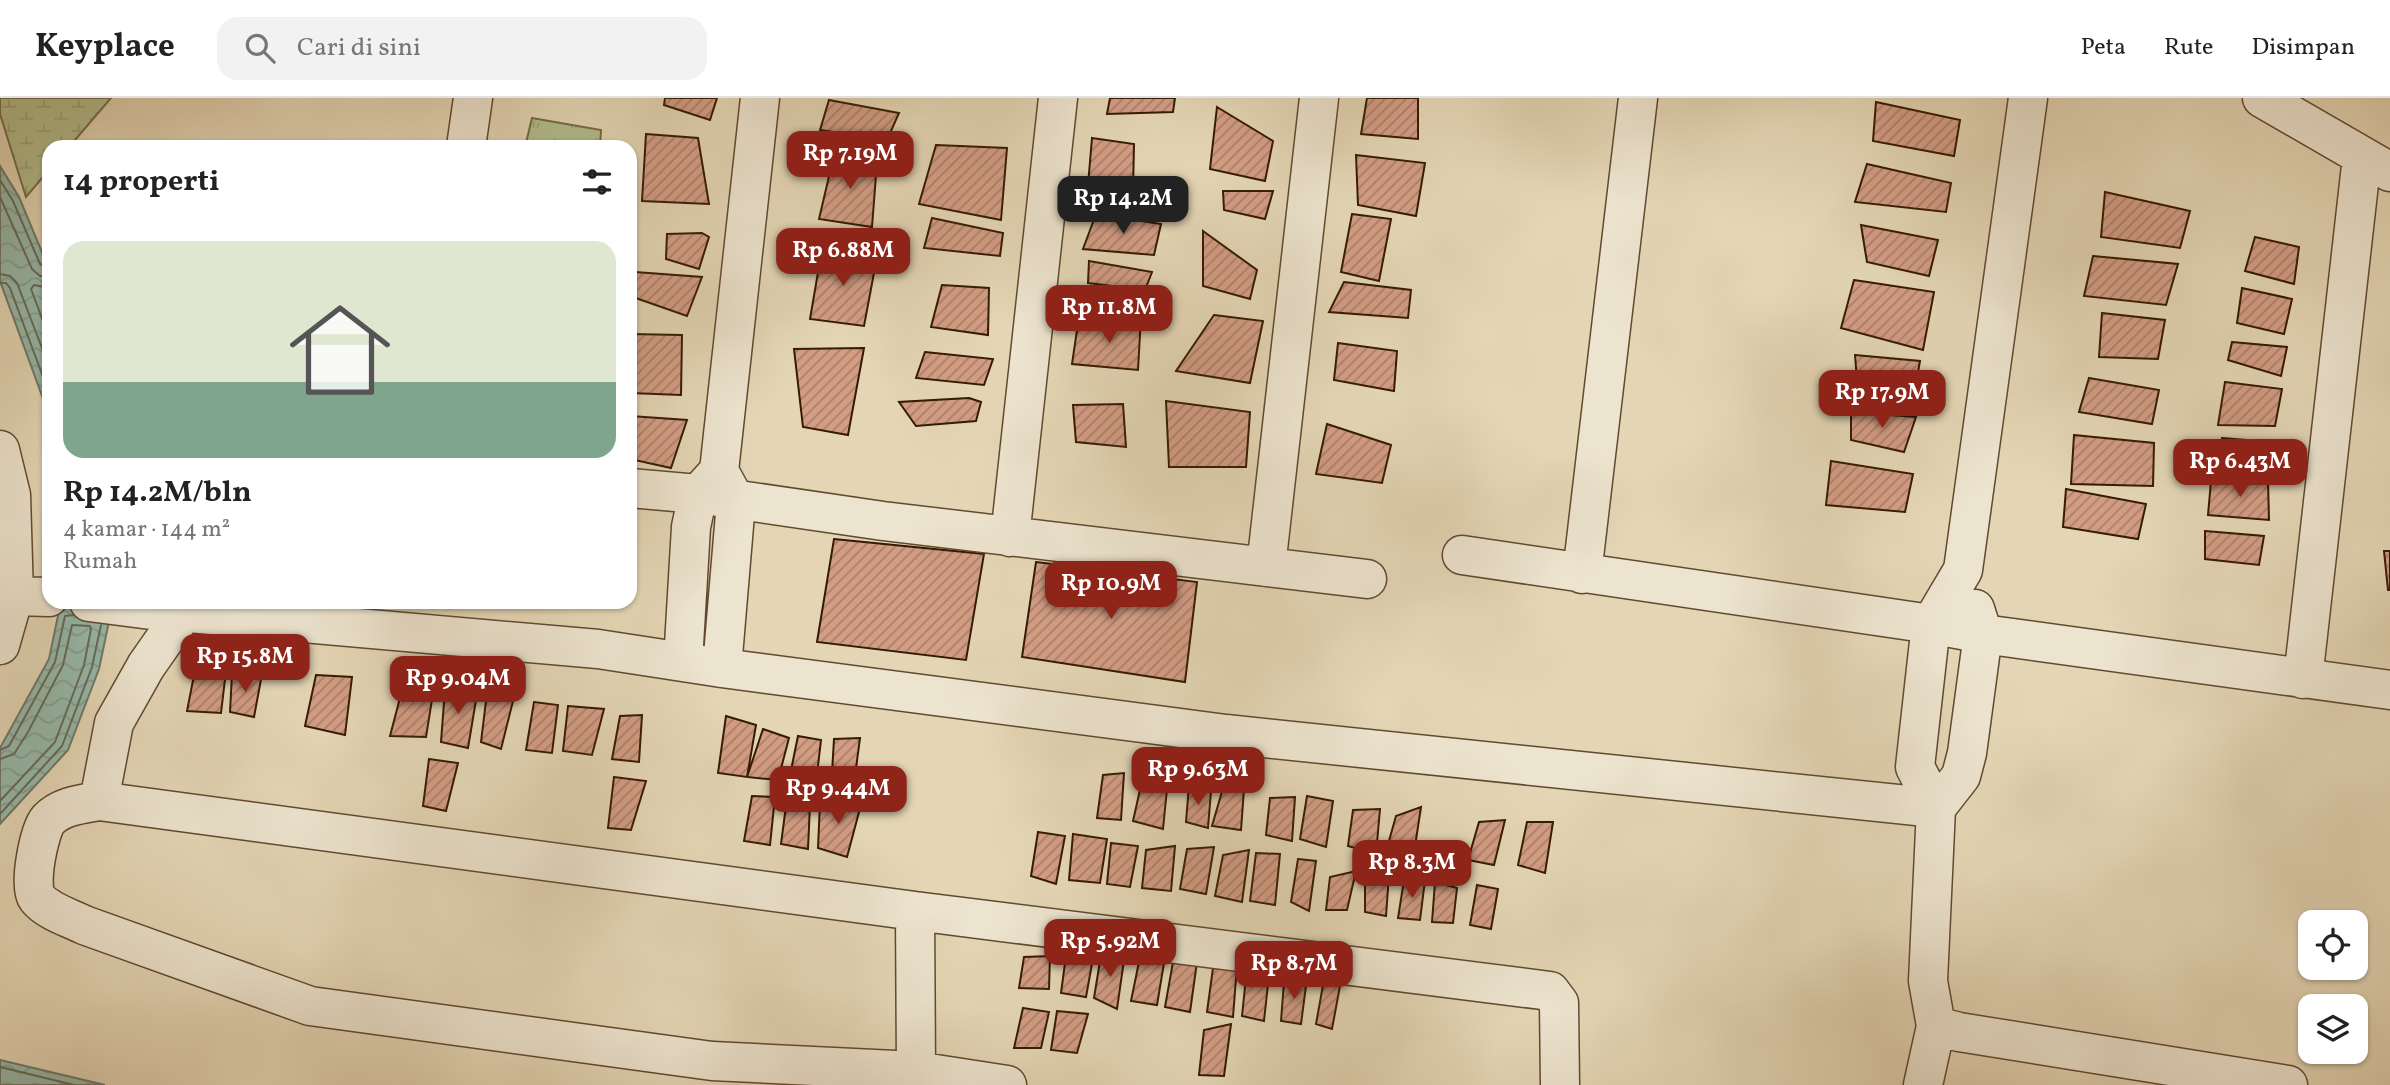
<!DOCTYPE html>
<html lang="id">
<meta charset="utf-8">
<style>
:root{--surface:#fff;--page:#f2f2f2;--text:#222;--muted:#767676;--line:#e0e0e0;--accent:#8f2418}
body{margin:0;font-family:Vollkorn,serif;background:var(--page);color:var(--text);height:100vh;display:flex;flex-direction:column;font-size:26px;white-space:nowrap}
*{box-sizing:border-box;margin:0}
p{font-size:23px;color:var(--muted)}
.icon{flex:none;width:38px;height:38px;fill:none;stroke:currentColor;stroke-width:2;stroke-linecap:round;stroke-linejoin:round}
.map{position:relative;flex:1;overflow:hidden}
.sheet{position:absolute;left:42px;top:42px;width:595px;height:469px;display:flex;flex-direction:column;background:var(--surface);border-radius:21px;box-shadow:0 2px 5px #0004}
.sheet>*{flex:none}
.tools{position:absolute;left:2298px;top:812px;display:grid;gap:14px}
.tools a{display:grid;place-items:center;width:70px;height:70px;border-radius:14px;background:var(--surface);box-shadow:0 2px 5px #0004;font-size:35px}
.price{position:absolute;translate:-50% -60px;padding:0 16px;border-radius:14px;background:var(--accent);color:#fff;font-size:23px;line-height:46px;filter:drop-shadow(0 2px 4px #0008)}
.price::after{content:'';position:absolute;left:50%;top:42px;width:21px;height:16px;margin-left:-10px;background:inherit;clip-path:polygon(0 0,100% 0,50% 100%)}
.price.on{background:#222;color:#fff}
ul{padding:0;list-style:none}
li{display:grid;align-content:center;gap:14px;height:371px;padding:0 21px}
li+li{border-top:2px solid var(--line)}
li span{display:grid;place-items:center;height:217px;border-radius:21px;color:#555}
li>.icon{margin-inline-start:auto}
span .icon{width:126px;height:126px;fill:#fffc;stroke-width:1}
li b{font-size:30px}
h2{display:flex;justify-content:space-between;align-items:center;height:84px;padding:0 21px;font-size:30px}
header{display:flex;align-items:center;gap:42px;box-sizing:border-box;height:98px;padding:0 35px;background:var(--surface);border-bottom:2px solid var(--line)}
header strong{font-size:33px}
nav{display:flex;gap:38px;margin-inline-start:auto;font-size:24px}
.search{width:490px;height:63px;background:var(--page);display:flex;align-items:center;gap:18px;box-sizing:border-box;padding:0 24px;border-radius:21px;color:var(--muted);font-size:26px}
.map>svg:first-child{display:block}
</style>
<header>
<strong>Keyplace</strong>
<div class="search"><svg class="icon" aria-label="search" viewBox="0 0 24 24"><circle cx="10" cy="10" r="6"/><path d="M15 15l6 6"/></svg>Cari di sini</div>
<nav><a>Peta</a><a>Rute</a><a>Disimpan</a></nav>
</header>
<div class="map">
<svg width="2390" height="987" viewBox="0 0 2390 987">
<defs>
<pattern id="wetland-marsh" width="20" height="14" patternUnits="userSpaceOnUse" patternTransform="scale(1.75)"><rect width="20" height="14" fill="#b4be8d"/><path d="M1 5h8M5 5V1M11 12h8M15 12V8" fill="none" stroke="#9ba378"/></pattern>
<pattern id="park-tufts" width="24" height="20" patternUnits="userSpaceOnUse" patternTransform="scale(1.75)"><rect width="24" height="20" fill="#b4be8d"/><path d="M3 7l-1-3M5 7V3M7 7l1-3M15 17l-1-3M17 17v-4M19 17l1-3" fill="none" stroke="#9ba378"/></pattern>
<pattern id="water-waves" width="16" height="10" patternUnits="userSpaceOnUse" patternTransform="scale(1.75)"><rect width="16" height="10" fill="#96b9aa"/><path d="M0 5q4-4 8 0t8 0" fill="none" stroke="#829e91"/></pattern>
<pattern id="building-hatch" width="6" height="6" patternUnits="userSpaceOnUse" patternTransform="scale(1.75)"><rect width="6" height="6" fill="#d39d84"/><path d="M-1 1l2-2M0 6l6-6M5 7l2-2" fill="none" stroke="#ac7f6a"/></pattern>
</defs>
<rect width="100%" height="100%" fill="#e4d6b5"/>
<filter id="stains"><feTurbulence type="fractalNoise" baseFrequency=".00286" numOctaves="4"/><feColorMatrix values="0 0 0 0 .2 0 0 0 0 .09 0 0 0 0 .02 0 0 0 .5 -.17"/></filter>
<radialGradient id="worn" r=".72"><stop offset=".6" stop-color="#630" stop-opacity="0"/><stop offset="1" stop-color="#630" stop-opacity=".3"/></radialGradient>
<!-- wetland -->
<path fill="url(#wetland-marsh)" stroke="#746c48" stroke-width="2" d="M0 0H111L69 49H49V72L26 99 0 16Z"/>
<!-- park -->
<path fill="url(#park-tufts)" stroke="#746c48" stroke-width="2" d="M532 20 601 32 600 49H525Z"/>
<!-- water -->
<path fill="url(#water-waves)" stroke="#6f7968" stroke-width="2" d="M0 68 19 99 49 171V317L0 183Z
M60 508 111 514 99 571 68 652 0 726V650L49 561Z
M0 962 105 987H0Z"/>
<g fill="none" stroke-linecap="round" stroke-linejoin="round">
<!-- shore -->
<path stroke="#666a57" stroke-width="2" d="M0 82 13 103 40 166 49 170
M0 99 32 171 40 178 49 179
M0 176 10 178 17 185 49 268
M0 185H6L10 190 49 295
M49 190 34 187 31 191 49 239
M0 652 9 648 55 564 65 518 73 517
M0 661 14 656 28 634 63 567 72 527 90 528 91 531 84 567 55 644 0 703
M0 716 62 648 92 569 101 527
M0 969 74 987"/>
</g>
<!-- building -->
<path fill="url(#building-hatch)" stroke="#351a04" stroke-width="2" d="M665 0H717L710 22 664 7Z
M1110 0H1175L1173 14 1107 16Z
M1367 0H1418V41L1361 36Z
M829 2 899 15 887 42 820 32Z
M1876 4 1960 22 1954 58 1873 43Z
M1217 9 1273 43 1265 83 1210 71Z
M646 36 698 40 709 106 642 103Z
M1092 40 1134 46 1133 93 1087 99Z
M936 47 1007 50 1001 122 919 106Z
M835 53 877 64 872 129 819 121Z
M1356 57 1425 65 1416 118 1358 107Z
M1867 66 1951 85 1946 114 1855 104Z
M1223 93H1273L1265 121 1224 112Z
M2105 94 2190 113 2180 150 2101 139Z
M1096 116 1161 126 1154 157 1083 151Z
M1352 116 1391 121 1379 183 1341 174Z
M932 120 1003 135 1000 158 924 150Z
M1861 127 1938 142 1929 178 1867 164Z
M1203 133 1257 172 1250 201 1203 188Z
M702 135 709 139 699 171 666 161 667 136Z
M2255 139 2299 149 2294 186 2245 173Z
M822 151 877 159 864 228 810 221Z
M2093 158 2178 166 2166 207 2084 198Z
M1089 163 1152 174 1145 192 1088 185Z
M635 174 702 179 687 218 630 198Z
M1854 182 1934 194 1923 252 1841 230Z
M1344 184 1411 192 1408 220 1329 214Z
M942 187 989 190 988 237 931 229Z
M2242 190 2292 201 2284 236 2237 225Z
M2102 215 2165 222 2158 261 2099 259Z
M1214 217 1263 223 1250 285 1176 273Z
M1141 219 1138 272 1072 266 1077 232Z
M630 236 682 237 681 297 630 295Z
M2232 244 2287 249 2281 278 2228 262Z
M1338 245 1397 253 1394 293 1334 282Z
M864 250 848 337 803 329 794 251Z
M925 254 993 261 984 287 916 280Z
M1855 257 1920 263 1913 303 1857 282Z
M2089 280 2159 292 2152 326 2079 314Z
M2225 284 2282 291 2275 328 2218 327Z
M969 300 981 304 976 323 916 328 899 304Z
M1166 303 1250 314 1246 369H1169Z
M1123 306 1126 349 1076 344 1073 307Z
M1851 314 1916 319 1904 354 1851 342Z
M630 318 687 322 671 370 630 361Z
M1327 326 1391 347 1382 385 1316 376Z
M2074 337 2154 345 2153 388 2071 386Z
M2222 340 2270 344V374L2221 364Z
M1831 363 1913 376 1905 414 1826 407Z
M2211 383H2268L2269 422 2208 417Z
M2066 391 2146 406 2138 441 2063 429Z
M2205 433 2264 438 2259 467 2205 461Z
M834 441 984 456 966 562 817 544Z
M2384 453H2390V492H2388Z
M1036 464 1197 484 1185 584 1022 559Z
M195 572 226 573 221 615 187 613Z
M232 576H262L254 619 230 614Z
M316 577 352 579 345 637 305 628Z
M406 577 435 583 426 639 390 638Z
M478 590 468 650 441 644 445 591Z
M486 603H513L501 651 481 644Z
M534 604 558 607 552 655 526 652Z
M568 608 604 611 592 657 563 653Z
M642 617 639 664 612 661 620 618Z
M726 618 756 627 747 679 718 675Z
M763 631 789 640 778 682 747 679Z
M798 638 821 642 816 685 789 682Z
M860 640 853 693 831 692 834 641Z
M429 661 458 665 446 713 423 708Z
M1144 674 1168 681 1163 731 1133 723Z
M1124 675 1121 722 1097 720 1103 677Z
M614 679 646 683 631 732 608 730Z
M1189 687 1211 693 1208 730 1186 724Z
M1223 690 1244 691 1241 732 1212 728Z
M752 698 775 699 770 747 744 743Z
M1307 698 1333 703 1326 749 1300 741Z
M1295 699 1292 743 1266 737 1270 700Z
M787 700 810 707 808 751 781 746Z
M862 703 847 759 818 750 820 705Z
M1421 709 1414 755 1387 750 1396 718Z
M1380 711 1376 756 1348 748 1353 712Z
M1505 722 1494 767 1468 762 1479 724Z
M1527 724H1553L1545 775 1518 767Z
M1038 734 1065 738 1056 786 1031 778Z
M1073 736 1107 741 1100 785 1069 782Z
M1111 745 1138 748 1130 789 1107 786Z
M1175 748 1171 793 1142 790 1146 752Z
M1214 749 1206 796 1180 791 1187 751Z
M1249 752 1242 804 1215 798 1223 757Z
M1256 755 1280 756 1275 807 1250 803Z
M1298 761 1316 763 1309 813 1291 804Z
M1356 773 1347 812H1326L1330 779Z
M1389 777 1386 818 1365 814V784Z
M1404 782H1425L1420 822 1398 820Z
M1435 784 1457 790 1453 825 1432 824Z
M1477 787 1498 791 1491 831 1470 827Z
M1095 849 1086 899 1061 895 1067 850Z
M1125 855 1117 911 1094 900 1101 857Z
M1050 858 1049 891 1019 890 1024 859Z
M1140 859H1165L1157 907 1131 903Z
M1173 864H1197L1190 914 1165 909Z
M1237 868 1233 919 1207 914 1213 870Z
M1247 870 1269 877 1264 923 1242 918Z
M1307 880 1301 926 1281 923 1284 884Z
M1323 887 1340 888 1332 931 1316 926Z
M1023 910 1049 914 1041 950H1014Z
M1057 913 1088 916 1077 955 1051 952Z
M1231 926 1224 978 1199 977 1204 932Z"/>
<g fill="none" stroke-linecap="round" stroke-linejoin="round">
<!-- minor casing -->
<g stroke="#614930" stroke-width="41">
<path id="minor" d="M2028 0 1963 472 1931 526 1915 669 1936 710 1928 883 1936 928 1959 934 2288 987
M2262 0 2390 74
M466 49 473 0
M0 352 11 397 14 498 0 547
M719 373 760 0
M630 390 698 396 883 423 1367 481
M1010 439 1058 0
M1462 457 1931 526 1983 536 2390 592
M1266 469 1319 0
M1582 476 1638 0
M14 498 49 499
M89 504 143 511 598 551 722 570 1226 636 1936 710
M683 564 691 429 698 396 719 373 736 404 722 570
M2303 581 2362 59
M99 703 114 625 146 568 183 515
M1936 710 1961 678 1967 655 1983 536 1975 511
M915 813 99 703C82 706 61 708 48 722 39 733 28 788 37 800 47 813 70 820 84 827L310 908 712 963 916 973
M1007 987 916 973 915 813 1550 893 1559 905 1560 987
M1923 987 1936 928"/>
</g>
<!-- minor -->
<use href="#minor" stroke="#ede4cf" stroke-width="38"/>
</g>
<rect width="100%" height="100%" filter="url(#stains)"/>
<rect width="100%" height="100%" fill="url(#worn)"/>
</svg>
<div class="tools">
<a><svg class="icon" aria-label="locate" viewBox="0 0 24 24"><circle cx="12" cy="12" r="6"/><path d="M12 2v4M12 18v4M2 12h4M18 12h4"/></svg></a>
<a><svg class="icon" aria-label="layers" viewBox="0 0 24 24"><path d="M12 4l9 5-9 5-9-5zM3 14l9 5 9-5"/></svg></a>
</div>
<b class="price" style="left:850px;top:93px">Rp 7.19M</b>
<b class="price on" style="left:1123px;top:138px">Rp 14.2M</b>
<b class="price" style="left:843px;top:190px">Rp 6.88M</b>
<b class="price" style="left:1109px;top:247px">Rp 11.8M</b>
<b class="price" style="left:1882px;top:332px">Rp 17.9M</b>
<b class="price" style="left:2240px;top:401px">Rp 6.43M</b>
<b class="price" style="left:1111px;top:523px">Rp 10.9M</b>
<b class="price" style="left:245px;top:596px">Rp 15.8M</b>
<b class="price" style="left:458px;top:618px">Rp 9.04M</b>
<b class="price" style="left:1198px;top:709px">Rp 9.63M</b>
<b class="price" style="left:838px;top:728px">Rp 9.44M</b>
<b class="price" style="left:1412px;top:802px">Rp 8.3M</b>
<b class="price" style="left:1110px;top:881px">Rp 5.92M</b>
<b class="price" style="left:1294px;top:903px">Rp 8.7M</b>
<section class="sheet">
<h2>14 properti<svg class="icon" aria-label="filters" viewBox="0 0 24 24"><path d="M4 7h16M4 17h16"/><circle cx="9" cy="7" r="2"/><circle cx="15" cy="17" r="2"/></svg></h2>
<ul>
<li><span style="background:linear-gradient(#dfe7d0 65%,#7fa58c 0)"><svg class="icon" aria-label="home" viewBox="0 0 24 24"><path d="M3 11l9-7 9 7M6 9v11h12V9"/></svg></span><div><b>Rp 14.2M/bln</b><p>4 kamar · 144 m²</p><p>Rumah</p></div></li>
</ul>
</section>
</div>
